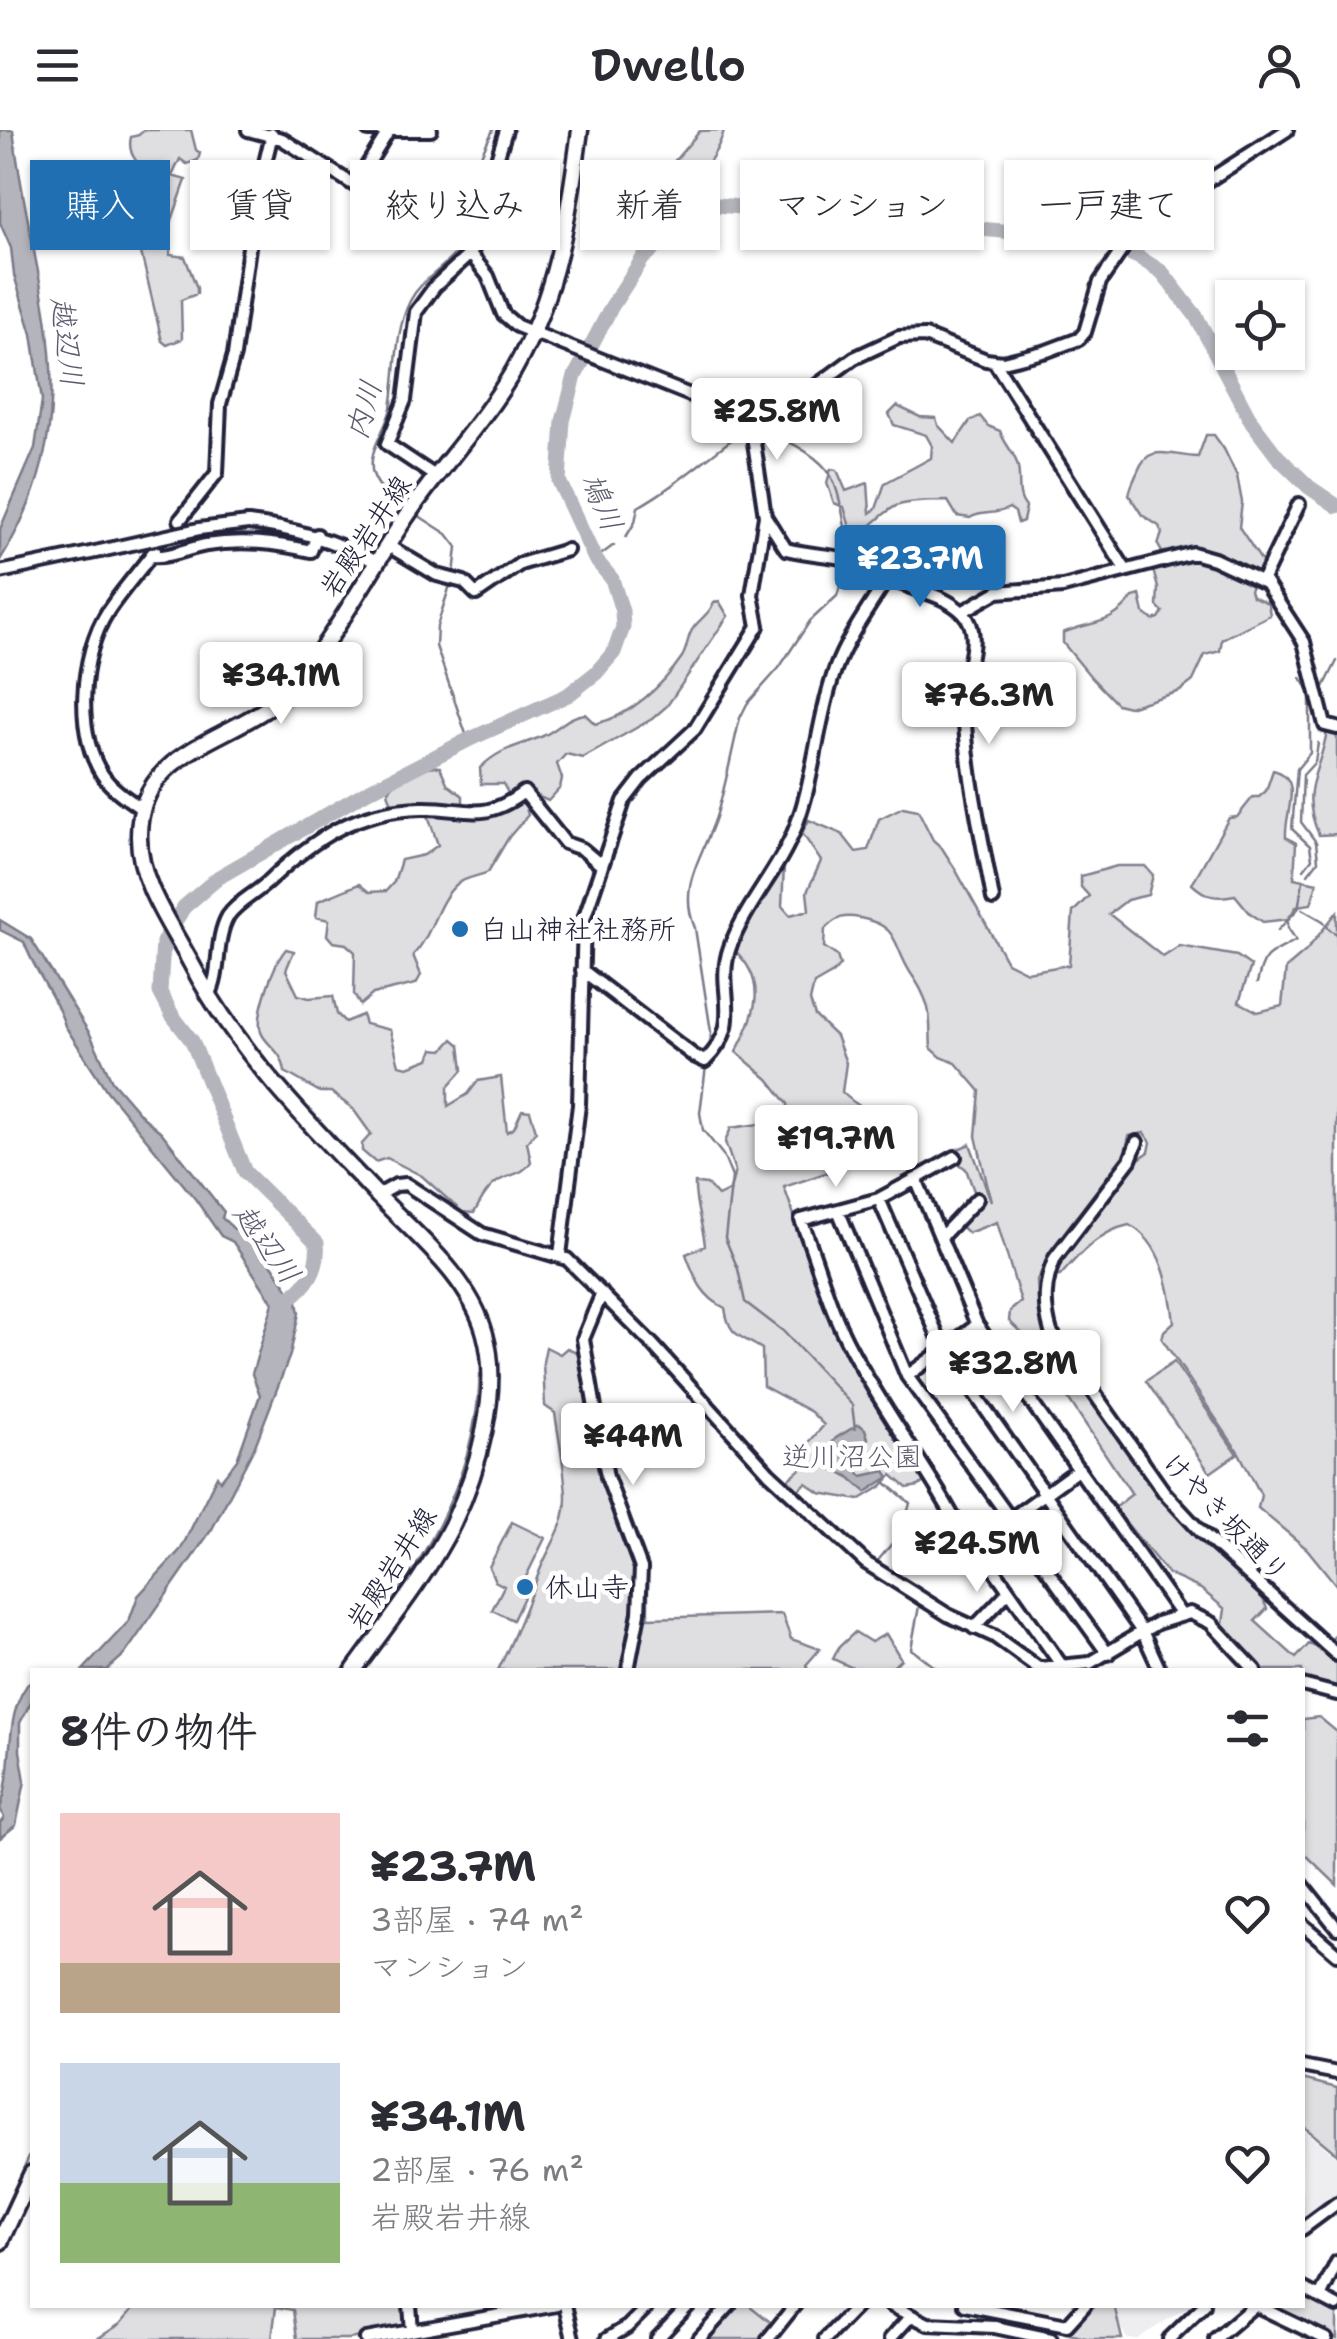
<!DOCTYPE html>
<html lang="ja">
<meta charset="utf-8">
<style>
:root{--surface:#fff;--page:#f2f2f3;--text:#2b2b33;--muted:#7c7c81;--accent:#1f6fb2}
body{margin:0;font-family:"Shantell Sans","Klee One",sans-serif;background:var(--page);color:var(--text);height:100vh;display:flex;flex-direction:column;font-size:38px;white-space:nowrap}
*{box-sizing:border-box;margin:0}
p{font-size:32px;color:var(--muted)}
.icon{flex:none;width:55px;height:55px;fill:none;stroke:currentColor;stroke-width:2;stroke-linecap:round;stroke-linejoin:round}
.map{position:relative;flex:1;overflow:hidden}
.details{position:absolute;left:30px;top:1538px;width:1275px;height:640px;display:flex;flex-direction:column;background:var(--surface);border-radius:0px;box-shadow:0 2px 8px #0004}
.details>*{flex:none}
.top-card{position:absolute;left:30px;top:30px;width:1278px;height:90px;display:flex;gap:20px}
.controls{position:absolute;left:1215px;top:150px;display:grid;gap:20px}
.controls a{display:grid;place-items:center;width:90px;height:90px;border-radius:0px;background:var(--surface);box-shadow:0 2px 8px #0004;font-size:50px}
.price{position:absolute;translate:-50% -85px;padding:0 22px;border-radius:10px;background:#fff;color:#222;font-size:32px;line-height:65px;filter:drop-shadow(0 2px 5px #0008)}
.price::after{content:'';position:absolute;left:50%;top:60px;width:30px;height:22px;margin-left:-15px;background:inherit;clip-path:polygon(0 0,100% 0,50% 100%)}
.price.current{background:var(--accent);color:#fff}
ul{padding:0;list-style:none}
li{display:flex;align-items:center;gap:30px;height:250px;padding:0 30px}
li span{display:grid;place-items:center;flex:none;width:280px;height:200px;border-radius:0px;color:#555}
li>.icon{margin-inline-start:auto}
span .icon{width:120px;height:120px;fill:#fffc;stroke-width:1}
li b{font-size:42px}
h2{display:flex;justify-content:space-between;align-items:center;height:120px;padding:0 30px;font-size:42px}
.tag{padding:0 35px;border-radius:0px;background:var(--surface);box-shadow:0 2px 8px #0004;font-size:35px;line-height:90px}
.tag.current{background:var(--accent);color:#fff}
header{display:flex;justify-content:space-between;align-items:center;height:130px;padding:0 30px;background:var(--surface);font-size:45px;font-weight:600}
.map>svg:first-child{display:block}
</style>
<header><svg class="icon" aria-label="menu" viewBox="0 0 24 24"><path d="M4 6h16M4 12h16M4 18h16"/></svg>Dwello<svg class="icon" aria-label="person" viewBox="0 0 24 24"><circle cx="12" cy="8" r="4"/><path d="M4 21q1-7 8-7t8 7"/></svg></header>
<div class="map">
<svg width="1337" height="2209" viewBox="0 0 1337 2209">
<rect width="100%" height="100%" fill="#fff"/>
<filter id="ink" filterUnits="userSpaceOnUse"><feTurbulence type="fractalNoise" baseFrequency=".01" numOctaves="2"/><feDisplacementMap in="SourceGraphic" scale="20" xChannelSelector="R" yChannelSelector="G"/><feConvolveMatrix kernelMatrix="1 2 1 2 8 2 1 2 1" color-interpolation-filters="sRGB"/></filter>
<g filter="url(#ink)">
<!-- built -->
<path fill="#eeeef1" d="M1302 1999 1337 2027V2064L1303 2089Z
M1115 2175H1191L1137 2209H1127L1116 2186Z"/>
<!-- green -->
<path fill="#dfdfe2" stroke="#80808e" stroke-width="2.5" d="M143 0H191L196 20 200 23 198 30 187 34 180 29 172 46 186 50 171 93 170 125 185 127 197 158V164L181 170 182 209 167 215 162 211 129 72V68L146 66 157 58 155 42C138 38 127 24 131 7L139 5Z
M724 0C717 32 673 81 642 89L638 85 645 66 700 1Z
M897 276 920 287 936 288 938 295 955 313 970 291 980 286 988 296 1000 301C1005 316 1015 322 1018 337 1021 352 1016 366 1026 377L1023 391 1018 393 1015 382 1009 378C995 386 982 380 970 388L957 386 948 371C933 371 913 371 899 375 886 378 869 401 853 408L844 377 834 373 827 353 831 339 837 340 846 361 868 353 870 383 876 379 885 353 931 328 932 316 926 305 894 295 889 284Z
M1206 305H1214L1224 319 1237 346 1242 372 1239 397 1263 433 1250 460 1252 466 1268 473 1270 485 1222 509 1220 521 1205 525 1193 551 1180 561 1129 577 1117 574 1091 547 1063 513V503C1093 490 1111 497 1133 467L1140 465 1144 483 1153 490 1159 488 1163 482 1157 476 1158 458 1153 440 1163 424 1158 415 1162 403 1159 396 1142 385 1129 365C1131 355 1134 350 1138 341 1149 312 1170 326 1198 327Z
M719 471 728 486 667 576 652 589 583 628 566 624 557 634 562 648 560 658 548 671 531 663 524 671 528 685 509 707 488 742C480 746 464 748 457 754 436 772 433 805 413 825L421 845 416 854 373 864 360 875 354 864 355 822 346 814 333 812 327 805 329 790 316 787 318 771 359 754 369 762 386 761 394 752 401 730 424 725 438 715 428 685 420 675 393 676 388 663C395 647 423 634 440 637L448 655 463 666V675L474 674 480 678 506 676 508 663 503 654H481L480 638C501 617 518 617 543 606 559 599 567 586 585 584L595 594C631 586 663 555 682 527 688 518 687 505 694 497 701 488 709 484 714 473Z
M1327 600 1337 603V704L1319 705C1298 658 1321 643 1327 600Z
M1273 640C1305 648 1284 683 1286 707L1296 713 1294 748 1317 753 1311 774 1297 776 1288 789 1263 792 1250 783 1235 765C1216 769 1206 767 1192 754L1229 688 1237 687 1253 667H1259L1266 661Z
M903 677 918 680 933 710 942 718 954 737 1007 832 1027 842 1069 835 1073 782 1089 766 1081 757V746L1117 736H1145L1153 745 1148 765 1127 770 1109 784 1163 827 1180 816 1237 826 1251 836 1239 872 1258 882 1282 876 1286 838 1306 821 1337 782V1456L1307 1419 1258 1378 1261 1365 1239 1323 1162 1209 1164 1201 1174 1192C1170 1158 1162 1111 1129 1095 1100 1101 1079 1124 1060 1146H1056C1059 1125 1120 1054 1136 1031L1149 1022 1151 1012 1144 1003 1129 1006 1125 1023 1051 1120 1037 1151 1039 1183 1052 1214 1156 1362 1189 1400 1263 1469 1267 1479 1255 1491 1296 1528 1309 1514 1321 1519 1337 1504V1559L1303 1552 1302 1540H1265L1222 1500 1225 1479 1201 1459 1168 1444 1114 1378 1132 1364 1030 1211 1009 1191 1010 1181 1021 1172 997 1092 968 1103 958 1094 978 1072 966 1039 957 1032 953 1021 970 1014 991 1071 976 1006 980 961 956 933 941 927 931 918C930 905 931 890 928 878 924 863 918 854 910 842 892 813 900 796 860 788 843 785 837 787 825 799L824 817 837 826 840 835 833 843 814 854 810 871 815 886 836 906 846 933 842 962C866 987 883 975 885 1017L858 1032 784 1057 834 1198 868 1264 871 1262 879 1275 897 1286 927 1349 919 1356 907 1358 892 1345 882 1356 859 1370 820 1363 806 1353 795 1363 784 1353 805 1335 806 1316 824 1295 811 1282 763 1256 762 1219C740 1205 729 1207 725 1178 701 1166 695 1148 686 1124L705 1116C703 1094 694 1075 695 1053L707 1054 718 1066 730 1060 735 1041 725 1012 731 998 787 990 788 974 768 949 736 922C756 885 769 851 733 819L784 736 782 776 790 785 809 780 807 762 821 731 802 703 809 690 842 704 856 722 868 720 879 689Z
M286 819 294 821 286 840 298 865 309 868 333 866 337 884 345 892 362 885 365 894 390 900 399 935 408 937 429 929 433 919 443 920 453 909 460 915 463 940 448 957V976L468 964 478 951 501 947 507 1002 514 998 522 980 530 981 536 1001 527 1012 531 1032C523 1044 515 1043 502 1049 488 1056 481 1070 474 1083L462 1082 422 1046 387 1028 375 1032 362 1021V1014L371 1004 353 979 331 962H320L285 942C282 919 266 916 261 902 255 884 274 833 286 819Z
M546 1217 560 1224 567 1218 577 1222 582 1230 599 1329 609 1363 623 1401 641 1420 648 1453V1488L782 1484 791 1509 820 1519 806 1535 808 1540H498C515 1507 527 1474 540 1440 550 1415 566 1396 566 1367 565 1338 559 1311 555 1283L545 1276 543 1232Z
M1174 1232 1237 1324 1210 1343 1146 1251Z
M512 1392 545 1408 518 1463 524 1467 513 1490 492 1480 504 1456 495 1451 489 1437Z
M855 1502 871 1512 886 1504 901 1529 890 1540H857L833 1529 839 1517Z
M1319 1587 1337 1602V1755L1303 1722V1589Z
M1302 1949 1337 1958V2024L1303 1996Z
M1303 2165 1337 2182V2209L1269 2175H1302Z
M136 2175H403L404 2199 349 2209H297L293 2180 276 2177 272 2209H97L120 2194Z
M735 2175H749L774 2195 763 2209H704Z
M1091 2175H1114L1122 2209H1090L1065 2203Z"/>
<!-- water -->
<path fill="#b4b4bc" stroke="#7a7a88" stroke-width="2.5" d="M0 0H13C32 160 96 278 0 430V399L35 318 42 270 32 204 14 145 11 118 0 93Z
M0 790 31 809 90 904 112 951 143 987 161 1002 224 1082 222 1088 234 1099 247 1098 297 1172 299 1183 290 1225 255 1316 212 1399 125 1524 107 1540H83L129 1491 138 1466 181 1419 217 1346 220 1351 237 1330 260 1265 252 1244 273 1173 233 1112 221 1106 196 1070 107 961 65 896C58 870 34 841 24 812L0 800Z
M859 1294 865 1299 868 1308 854 1337 862 1346 885 1341 889 1347 866 1362 848 1346 834 1340 827 1319 836 1308Z
M32 1549V1570L20 1593V1621L25 1651 16 1695 0 1708V1693L4 1688 0 1678C16 1638 1 1582 32 1549Z"/>
<g fill="none" stroke-linecap="round" stroke-linejoin="round">
<!-- stream -->
<path stroke="#7a7a88" stroke-width="2.5" d="M462 113 482 23 493 0
M758 298C781 307 818 323 831 346 841 365 847 404 848 425
M405 377C392 369 378 359 373 344 366 322 387 299 391 278 397 243 394 203 410 171 421 149 444 139 458 120
M416 384 447 404 457 417 454 445
M626 407 635 392 638 377C676 356 709 325 745 300
M595 429 614 415
M451 452 437 496 436 516 468 610
M1301 548 1310 561V623L1297 639 1292 699 1310 716 1312 729 1304 739
M1324 557 1337 531
M1308 744 1318 731 1316 712 1301 692 1303 645 1315 632 1318 613
M1302 779 1323 791 1330 800 1337 804
M1278 800 1298 779 1303 751
M1257 853C1265 819 1269 827 1296 810L1288 798V792
M710 916 711 902 695 798C677 756 703 726 716 687 726 655 732 620 740 588L747 574 779 538 810 491 837 466 847 434
M706 936 700 983 703 1000 723 1025 732 1047 725 1108 738 1139 745 1172 783 1201 852 1275 855 1299
M876 1433 903 1400 910 1373 885 1352
M871 1442 919 1476 911 1519 939 1540
M343 1540C411 1447 475 1365 480 1244
M0 2089 32 2020"/>
<!-- river -->
<path stroke="#b4b4bc" stroke-width="15" d="M281 1174C304 1160 320 1140 317 1113L245 1042 192 911 172 885 160 862 163 812 184 777 219 747 368 661 468 610 568 565 596 543 614 522 623 497 622 481 612 449 595 429 559 351 563 291 575 246 612 176 643 128 677 99 718 75 1100 110 1140 128 1162 142 1196 186 1252 293 1277 326 1309 357 1337 376"/>
<!-- minor-tunnel -->
<path stroke="#d3d3d8" stroke-width="10" stroke-dasharray="10 5" stroke-linecap="butt" d="M155 420 180 390"/>
<!-- minor casing -->
<g stroke="#22223b" stroke-width="18">
<path id="minor" d="M248 0 282 9 373 67 468 121 488 146 503 184 517 196 725 279 750 286 786 278 854 228 899 207 925 206 986 230 1003 232 1047 221 1079 209 1085 202 1100 152 1139 95 1287 0
M368 0H431
M355 55 388 2
M994 231 1125 439
M435 346 387 314 405 270 416 182 435 156 470 124 477 113 490 52 506 0
M1299 374 1263 449 1304 512 1325 595 1337 598
M765 386 786 419C811 425 837 426 861 431 872 434 878 441 887 447 911 461 942 462 963 483 984 504 965 539 964 564 964 634 981 701 993 769
M180 390 217 343 220 274 234 225 255 74 272 4
M248 393C295 398 335 411 376 432
M387 415 437 445 464 452 476 464 520 434 567 420
M151 426C170 428 188 418 206 415 243 409 275 413 311 421L317 405
M0 442 100 421
M962 482 997 462 1063 457 1193 423 1214 429 1265 453
M143 680C131 671 116 662 107 651 73 610 80 524 108 481 122 460 140 440 155 420
M582 840 694 926 705 931C747 890 714 861 730 817 746 774 780 739 796 696 815 646 817 591 835 540 847 507 870 477 888 447
M209 866C222 841 214 811 228 786 237 772 257 763 269 751 314 708 358 679 422 678 468 677 481 694 524 662L565 713 582 719 601 735
M1137 1012 1130 1030 1055 1128C1044 1153 1043 1175 1051 1202L1164 1362 1200 1401 1337 1525
M916 1049 955 1027
M378 1065 396 1055 406 1054 482 1104 567 1129 653 1215 769 1343 866 1433 948 1485 994 1506 1041 1540
M879 1069 944 1220 1143 1503 1160 1540
M838 1080 907 1246 1108 1524
M942 1106 977 1069
M560 1125 579 975 584 789 624 671 641 649 695 599 758 496 752 465 765 386 750 286
M602 1163 583 1209 607 1347 641 1438 639 1483 628 1540
M907 1246 977 1195
M976 1414 1079 1339
M974 1498 1009 1461
M1062 1536 976 1414 969 1417C935 1347 887 1287 851 1219 829 1179 818 1132 801 1090L879 1069 916 1049 977 1195 1181 1485
M1039 1538 1090 1533 1157 1493 1190 1483 1211 1493 1255 1540
M1302 1555 1337 1564
M1302 1754 1337 1798
M1302 1794 1337 1824
M1302 1936 1337 1943
M1302 2099 1337 2073
M1302 2158 1337 2176
M1320 2167 1337 2132
M410 2175 412 2201
M565 2175 573 2209
M890 2175 928 2194 995 2197 1051 2209
M965 2175 1067 2195 1085 2175
M366 2209 557 2175
M607 2209 627 2197 649 2175
M657 2209 689 2175
M699 2209 730 2175
M768 2209 795 2175
M825 2209 858 2175
M890 2209 910 2187
M1169 2209 1204 2175
M1215 2209 1255 2175 1326 2209"/>
</g>
<!-- major casing -->
<g stroke="#22223b" stroke-width="21">
<path id="major" d="M354 1540C388 1493 427 1445 453 1393 478 1341 501 1261 485 1204 470 1148 417 1106 378 1066 311 995 237 922 192 835 171 795 139 753 139 707 138 611 247 612 296 553 337 503 368 444 404 390 438 339 483 293 514 240 557 164 569 85 580 0
M0 2112 32 2043"/>
</g>
<!-- minor -->
<use href="#minor" stroke="#fff" stroke-width="10"/>
<!-- major -->
<use href="#major" stroke="#fff" stroke-width="14"/>
<!-- minor-bridge casing -->
<g stroke="#22223b" stroke-width="18" stroke-linecap="butt">
<path id="minor-bridge" d="M100 421 199 399 248 393"/>
</g>
<!-- minor-bridge -->
<use href="#minor-bridge" stroke="#fff" stroke-width="10"/>
</g>
</g>
<!-- markers -->
<g fill="#1f6fb2" stroke="#fff" stroke-width="4">
<circle cx="460" cy="799" r="10"/>
<circle cx="525" cy="1457" r="10"/>
</g>
<g text-anchor="middle" stroke-width="9" stroke-linejoin="round" paint-order="stroke">
<!-- street labels -->
<g font-size="28" fill="#22223b" stroke="#fff">
<text transform="translate(365 406) rotate(-56)" y="10">岩殿岩井線</text>
<text transform="translate(1226 1387) rotate(46)" y="10">けやき坂通り</text>
<text transform="translate(391 1438) rotate(-57)" y="10">岩殿岩井線</text>
</g>
<!-- poi labels -->
<g font-size="28" fill="#22223b" stroke="#fff" text-anchor="start">
<text x="480" y="809">白山神社社務所</text>
<text x="545" y="1467">休山寺</text>
</g>
<!-- park labels -->
<g font-size="28" fill="#5b5b6d" stroke="#fff">
<text x="852" y="1336">逆川沼公園</text>
</g>
<!-- water labels -->
<g font-size="30" font-style="italic" fill="#5c5c6f" stroke="#fff">
<text transform="translate(67 212) rotate(83)" y="10">越辺川</text>
<text transform="translate(364 280) rotate(-74)" y="10">内川</text>
<text transform="translate(602 372) rotate(67)" y="10">鳩川</text>
<text transform="translate(267 1114) rotate(54)" y="10">越辺川</text>
</g>
</g>
</svg>
<div class="controls">
<a><svg class="icon" aria-label="locate" viewBox="0 0 24 24"><circle cx="12" cy="12" r="6"/><path d="M12 2v4M12 18v4M2 12h4M18 12h4"/></svg></a>
</div>
<b class="price" style="left:777px;top:333px">¥25.8M</b>
<b class="price current" style="left:920px;top:480px">¥23.7M</b>
<b class="price" style="left:281px;top:597px">¥34.1M</b>
<b class="price" style="left:989px;top:617px">¥76.3M</b>
<b class="price" style="left:836px;top:1060px">¥19.7M</b>
<b class="price" style="left:1013px;top:1285px">¥32.8M</b>
<b class="price" style="left:633px;top:1358px">¥44M</b>
<b class="price" style="left:977px;top:1465px">¥24.5M</b>
<div class="top-card">
<a class="tag current">購入</a>
<a class="tag">賃貸</a>
<a class="tag">絞り込み</a>
<a class="tag">新着</a>
<a class="tag">マンション</a>
<a class="tag">一戸建て</a>
</div>
<section class="details">
<h2>8件の物件<svg class="icon" aria-label="filters" viewBox="0 0 24 24"><path d="M4 7h16M4 17h16"/><circle cx="9" cy="7" r="2"/><circle cx="15" cy="17" r="2"/></svg></h2>
<ul>
<li><span style="background:linear-gradient(#f6c9c9 75%,#b9a48a 0)"><svg class="icon" aria-label="home" viewBox="0 0 24 24"><path d="M3 11l9-7 9 7M6 9v11h12V9"/></svg></span><div><b>¥23.7M</b><p>3部屋 · 74 m²</p><p>マンション</p></div><svg class="icon" aria-label="heart" viewBox="0 0 24 24"><path d="M12 20l-8-8c-3-5 5-10 8-4 3-6 11-1 8 4z"/></svg></li>
<li><span style="background:linear-gradient(#c9d6e8 60%,#8fb573 0)"><svg class="icon" aria-label="home" viewBox="0 0 24 24"><path d="M3 11l9-7 9 7M6 9v11h12V9"/></svg></span><div><b>¥34.1M</b><p>2部屋 · 76 m²</p><p>岩殿岩井線</p></div><svg class="icon" aria-label="heart" viewBox="0 0 24 24"><path d="M12 20l-8-8c-3-5 5-10 8-4 3-6 11-1 8 4z"/></svg></li>
</ul>
</section>
</div>
